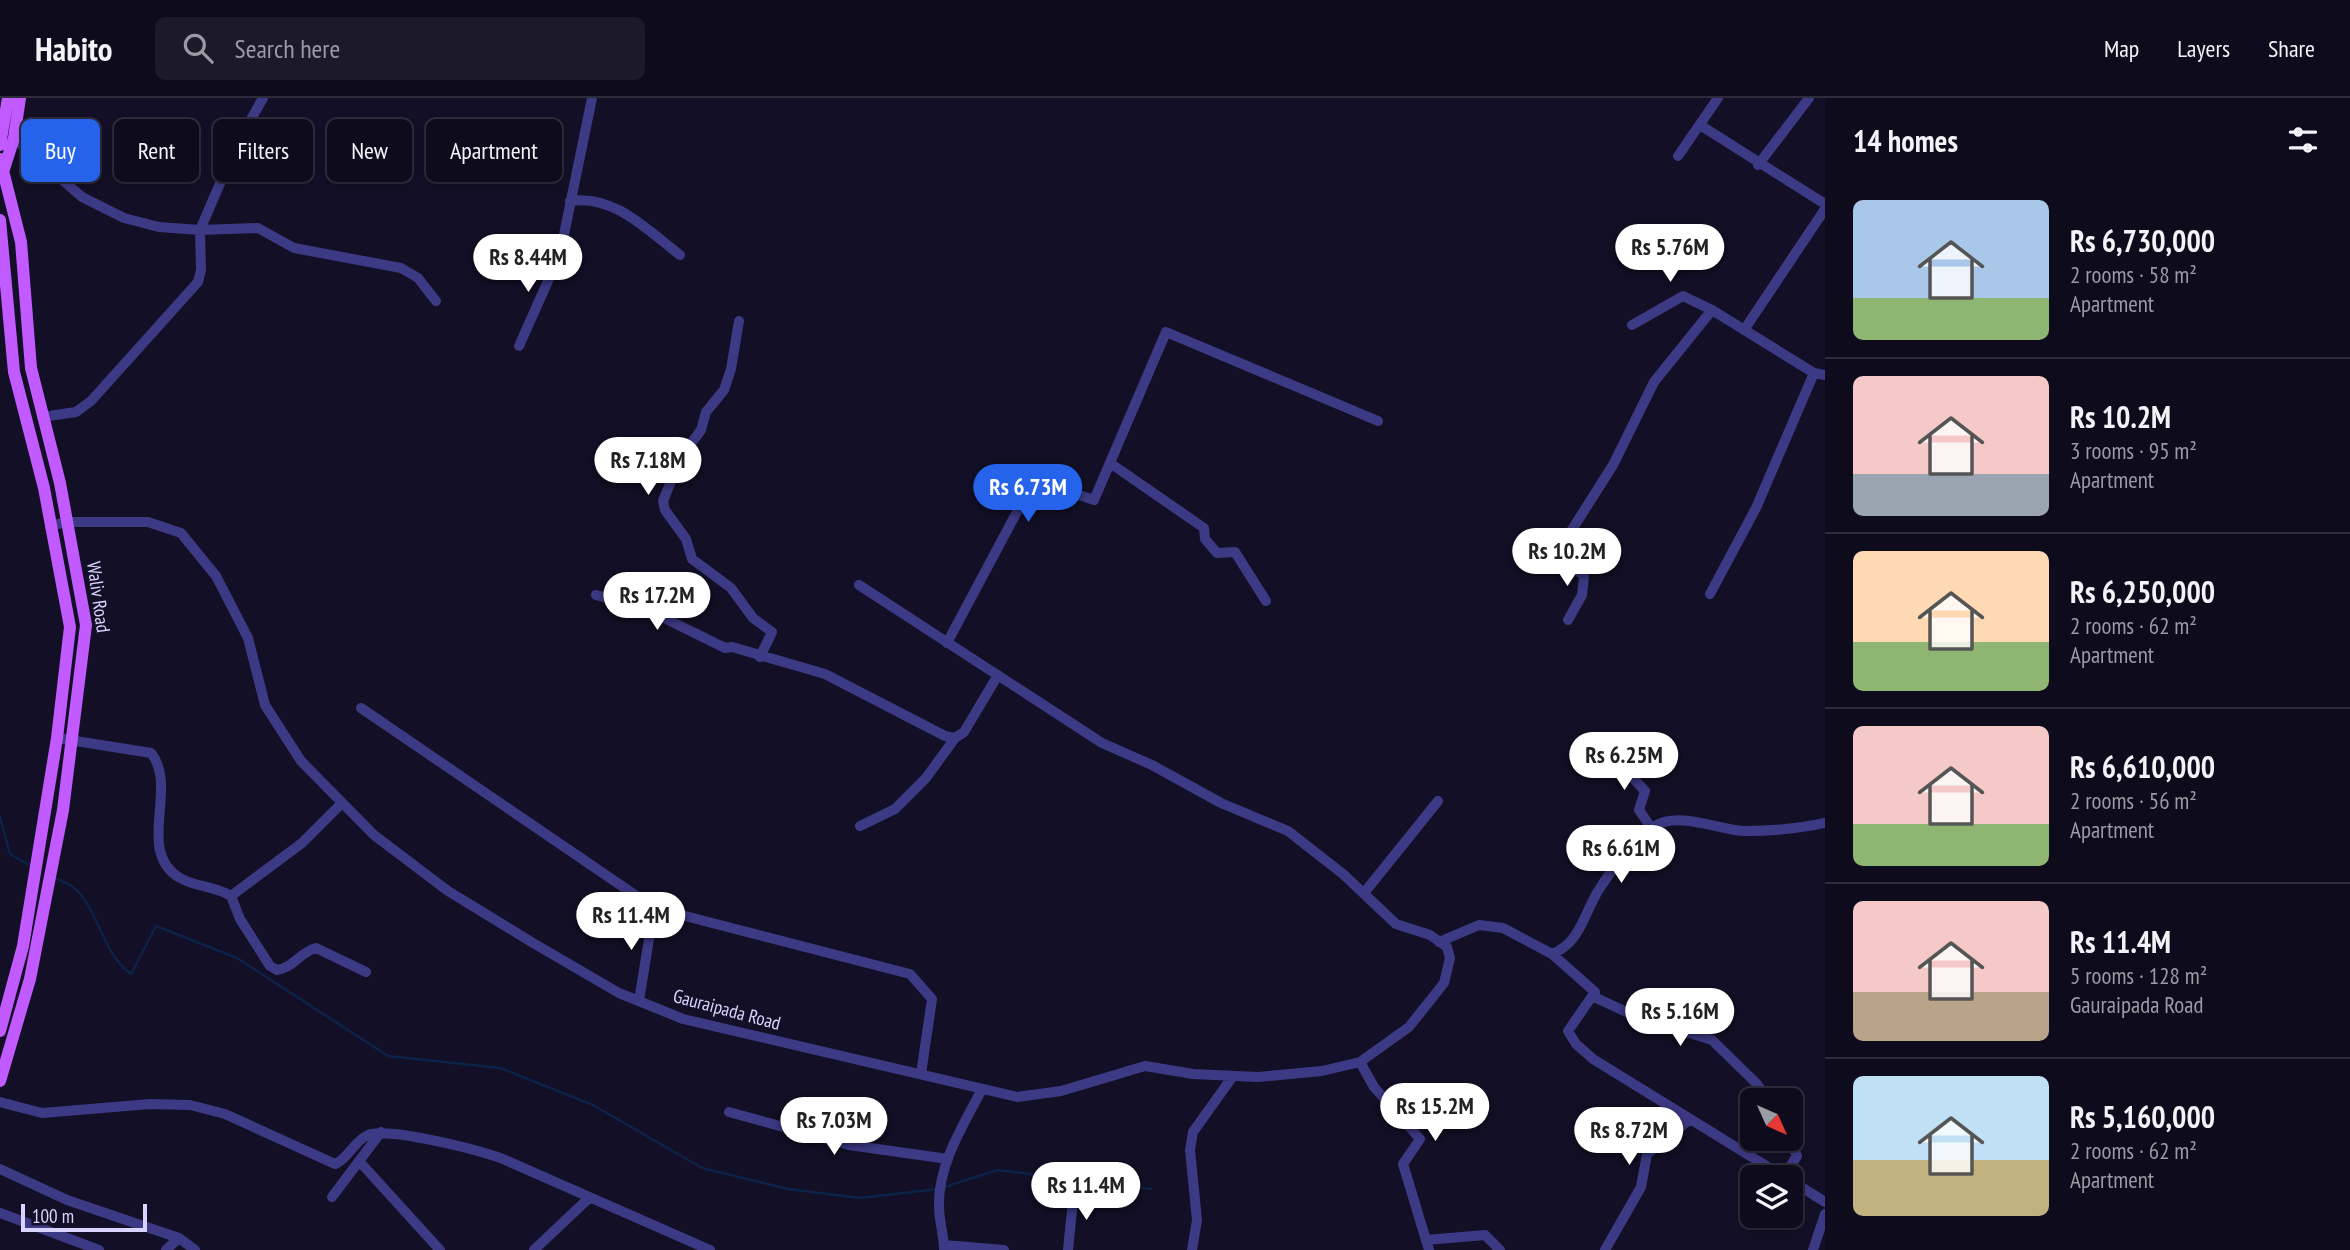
<!DOCTYPE html>
<meta charset="utf-8">
<style>
:root{--surface:#0e0b1c;--page:#1c1929;--text:#f1f3f6;--muted:#9b9ba3;--line:#2e2b3b;--accent:#2563eb}
body{margin:0;font-family:"PT Sans Narrow",sans-serif;background:var(--page);color:var(--text);height:100vh;display:flex;flex-direction:column;font-size:26px;white-space:nowrap}
*{box-sizing:border-box;margin:0}
p{font-size:23px;color:var(--muted)}
.icon{flex:none;width:38px;height:38px;fill:none;stroke:currentColor;stroke-width:2;stroke-linecap:round;stroke-linejoin:round}
.map{position:relative;flex:1;overflow:hidden}
.panel{display:flex;flex-direction:column;background:var(--surface);width:525px}
.panel>*{flex:none}
.banner{position:absolute;left:21px;top:21px;width:665px;height:63px;display:flex;gap:14px}
.needle{width:46px;rotate:135deg}
.controls{position:absolute;left:1740px;top:990px;display:grid;gap:14px}
.controls a{display:grid;place-items:center;width:63px;height:63px;border-radius:10px;background:var(--surface);box-shadow:0 4px 10px #0003,0 0 0 2px var(--line);font-size:35px}
.scale{position:absolute;left:21px;bottom:18px;width:126px;box-sizing:border-box;padding-left:7px;border:4px solid #d9d4ff;border-top:0;font-size:19px;line-height:24px;white-space:nowrap;color:#d9d4ff;-webkit-text-stroke:5px #130f26;paint-order:stroke}
.price{position:absolute;translate:-50% -60px;padding:0 16px;border-radius:24px;background:#fff;color:#222;font-size:23px;line-height:46px;filter:drop-shadow(0 2px 4px #0008)}
.price::after{content:'';position:absolute;left:50%;top:42px;width:21px;height:16px;margin-left:-10px;background:inherit;clip-path:polygon(0 0,100% 0,50% 100%)}
.price.current{background:var(--accent);color:#fff}
ul{padding:0;list-style:none}
li{display:flex;align-items:center;gap:21px;height:175px;padding:0 28px}
li+li{border-top:2px solid var(--line)}
li span{display:grid;place-items:center;flex:none;width:196px;height:140px;border-radius:10px;color:#555}
li>.icon{margin-inline-start:auto}
span .icon{width:84px;height:84px;fill:#fffc;stroke-width:1}
li b{font-size:30px}
h2{display:flex;justify-content:space-between;align-items:center;height:84px;padding:0 28px;font-size:30px}
.tag{padding:0 24px;border-radius:10px;background:var(--surface);box-shadow:0 4px 10px #0003,0 0 0 2px var(--line);font-size:24px;line-height:63px}
.tag.current{background:var(--accent);color:#fff}
header{display:flex;align-items:center;gap:42px;box-sizing:border-box;height:98px;padding:0 35px;background:var(--surface);border-bottom:2px solid var(--line)}
header strong{font-size:33px}
nav{display:flex;gap:38px;margin-inline-start:auto;font-size:24px}
.search{width:490px;height:63px;background:var(--page);display:flex;align-items:center;gap:18px;box-sizing:border-box;padding:0 24px;border-radius:10px;color:var(--muted);font-size:26px}
main{display:flex;flex:1;min-height:0}
.map>svg:first-child{display:block}
</style>
<header>
<strong>Habito</strong>
<div class="search"><svg class="icon" aria-label="search" viewBox="0 0 24 24"><circle cx="10" cy="10" r="6"/><path d="M15 15l6 6"/></svg>Search here</div>
<nav><a>Map</a><a>Layers</a><a>Share</a></nav>
</header>
<main>
<div class="map">
<svg width="1825" height="1152" viewBox="0 0 1825 1152">
<rect width="100%" height="100%" fill="#130f26"/>
<g fill="none" stroke-linecap="round" stroke-linejoin="round">
<!-- stream -->
<path stroke="#0c2248" stroke-width="2.5" d="M0 719 10 756 31 768
M53 779C59 782 67 785 73 789 99 810 101 855 131 876L156 828 237 860 388 958 500 970 593 1007 702 1070 788 1091 860 1100 938 1091
M945 1089 997 1072 1151 1091"/>
<!-- minor -->
<path stroke="#3d3a85" stroke-width="10" d="M1700 27 1825 106
M14 40 82 99 124 120 159 129 200 132 258 130 294 150 401 170 418 180 436 203
M1678 58 1718 0
M1758 67 1809 0
M570 103C614 96 647 132 680 157
M739 223 731 271 724 292 706 314 701 332 680 361 663 403 665 412 686 441 692 461 731 490 753 520 772 534 760 559
M1632 227 1683 198 1712 212
M1744 232 1825 111
M519 248 560 156 592 0
M42 319 76 314 91 303 198 184 201 172 200 132 236 48 263 0
M1110 365 1204 430 1205 441 1217 455 1235 454 1266 503
M50 428 66 424H148L181 435 216 478 248 540 265 607 301 663 374 737 448 793 533 845 619 895 683 921 1017 999 1061 993 1145 968 1193 976 1258 979 1322 973 1360 964 1409 929 1444 885 1450 860 1447 849 1430 837 1396 826 1343 776 1288 733 1221 705 1152 667 1102 645 859 487
M1710 496 1756 410 1814 275 1825 277
M596 497 648 512 725 550 732 549 825 576 945 638 955 640 964 634 998 577
M1568 522 1582 497 1584 478 1571 467 1554 460 1613 367 1654 284 1712 212 1814 275
M947 545 1034 382 1094 402 1166 234 1378 323
M361 610 654 810 910 876 932 901 921 976
M57 640 151 655C179 689 135 754 180 780 195 789 216 788 231 798L240 821 270 868 277 872C293 870 300 854 316 850L366 874
M1621 647V667L1645 693 1639 712 1652 731
M860 728 895 711 926 680 955 640
M1364 795 1438 703
M231 798 302 745 342 705
M1439 844 1479 827 1503 830 1552 856C1580 845 1584 816 1598 793 1612 771 1633 743 1655 728 1679 713 1719 732 1745 733 1772 733 1798 731 1825 725
M1552 856 1595 894 1568 933 1576 946 1593 961 1786 1080
M1592 898 1635 918 1712 942 1756 985 1770 1003
M639 903 654 810
M1360 964 1374 989 1420 1041 1403 1066 1429 1152
M0 1004 42 1015 150 1006 190 1007 225 1016 335 1066C348 1061 354 1043 368 1037 389 1029 479 1052 503 1061L710 1152
M729 1014 849 1047 948 1061
M359 1063 440 1152
M0 1071 67 1102 179 1140 195 1152
M1784 1078 1797 1058 1790 1041
M1790 1082 1825 1104
M332 1099 381 1034
M0 1115 99 1152
M1426 1142 1485 1137 1500 1152
M944 1147 1004 1152
M166 1152 179 1140
M534 1152 589 1100
M944 1152C944 1137 939 1123 939 1108 938 1066 964 1026 982 991
M1068 1152 1074 1092
M1192 1152 1197 1122 1190 1052 1193 1034 1233 978
M1605 1152 1641 1089 1647 1056 1690 1021
M1813 1152 1825 1116"/>
<!-- major -->
<path stroke="#c25bff" stroke-width="12" d="M0 47 8 0
M0 61 21 144 31 270 60 385 86 527 63 712 30 881 0 983
M3 74 14 40 20 0
M0 122 14 274 44 390 70 529 57 640 23 848 0 933"/>
</g>
<g text-anchor="middle" stroke-width="6" stroke-linejoin="round" paint-order="stroke">
<!-- street labels -->
<g font-size="19" fill="#d9d4ff" stroke="#130f26">
<text transform="translate(99 499) rotate(82)" y="7">Waliv Road</text>
<text transform="translate(727 911) rotate(15)" y="7">Gauraipada Road</text>
</g>
</g>
</svg>
<div class="controls">
<a><svg class="needle" viewBox="-14 -14 28 28"><path d="M0-13l5 13h-10z" fill="#e53935"/><path d="M0 13l5-13h-10z" fill="#9b9ba3"/></svg></a>
<a><svg class="icon" aria-label="layers" viewBox="0 0 24 24"><path d="M12 4l9 5-9 5-9-5zM3 14l9 5 9-5"/></svg></a>
</div>
<div class="scale">100 m</div>
<b class="price" style="left:1670px;top:186px">Rs 5.76M</b>
<b class="price" style="left:528px;top:196px">Rs 8.44M</b>
<b class="price" style="left:648px;top:399px">Rs 7.18M</b>
<b class="price current" style="left:1028px;top:426px">Rs 6.73M</b>
<b class="price" style="left:1567px;top:490px">Rs 10.2M</b>
<b class="price" style="left:657px;top:534px">Rs 17.2M</b>
<b class="price" style="left:1624px;top:694px">Rs 6.25M</b>
<b class="price" style="left:1621px;top:787px">Rs 6.61M</b>
<b class="price" style="left:631px;top:854px">Rs 11.4M</b>
<b class="price" style="left:1680px;top:950px">Rs 5.16M</b>
<b class="price" style="left:1435px;top:1045px">Rs 15.2M</b>
<b class="price" style="left:834px;top:1059px">Rs 7.03M</b>
<b class="price" style="left:1629px;top:1069px">Rs 8.72M</b>
<b class="price" style="left:1086px;top:1124px">Rs 11.4M</b>
<div class="banner">
<a class="tag current">Buy</a>
<a class="tag">Rent</a>
<a class="tag">Filters</a>
<a class="tag">New</a>
<a class="tag">Apartment</a>
</div>
</div>
<section class="panel">
<h2>14 homes<svg class="icon" aria-label="filters" viewBox="0 0 24 24"><path d="M4 7h16M4 17h16"/><circle cx="9" cy="7" r="2"/><circle cx="15" cy="17" r="2"/></svg></h2>
<ul>
<li><span style="background:linear-gradient(#a9c7e8 70%,#8fb573 0)"><svg class="icon" aria-label="home" viewBox="0 0 24 24"><path d="M3 11l9-7 9 7M6 9v11h12V9"/></svg></span><div><b>Rs 6,730,000</b><p>2 rooms · 58 m²</p><p>Apartment</p></div></li>
<li><span style="background:linear-gradient(#f6c9c9 70%,#9aa5b1 0)"><svg class="icon" aria-label="home" viewBox="0 0 24 24"><path d="M3 11l9-7 9 7M6 9v11h12V9"/></svg></span><div><b>Rs 10.2M</b><p>3 rooms · 95 m²</p><p>Apartment</p></div></li>
<li><span style="background:linear-gradient(#ffd9b3 65%,#8fb573 0)"><svg class="icon" aria-label="home" viewBox="0 0 24 24"><path d="M3 11l9-7 9 7M6 9v11h12V9"/></svg></span><div><b>Rs 6,250,000</b><p>2 rooms · 62 m²</p><p>Apartment</p></div></li>
<li><span style="background:linear-gradient(#f6c9c9 70%,#8fb573 0)"><svg class="icon" aria-label="home" viewBox="0 0 24 24"><path d="M3 11l9-7 9 7M6 9v11h12V9"/></svg></span><div><b>Rs 6,610,000</b><p>2 rooms · 56 m²</p><p>Apartment</p></div></li>
<li><span style="background:linear-gradient(#f6c9c9 65%,#b9a48a 0)"><svg class="icon" aria-label="home" viewBox="0 0 24 24"><path d="M3 11l9-7 9 7M6 9v11h12V9"/></svg></span><div><b>Rs 11.4M</b><p>5 rooms · 128 m²</p><p>Gauraipada Road</p></div></li>
<li><span style="background:linear-gradient(#bfe0f5 60%,#c2b280 0)"><svg class="icon" aria-label="home" viewBox="0 0 24 24"><path d="M3 11l9-7 9 7M6 9v11h12V9"/></svg></span><div><b>Rs 5,160,000</b><p>2 rooms · 62 m²</p><p>Apartment</p></div></li>
</ul>
</section>
</main>
